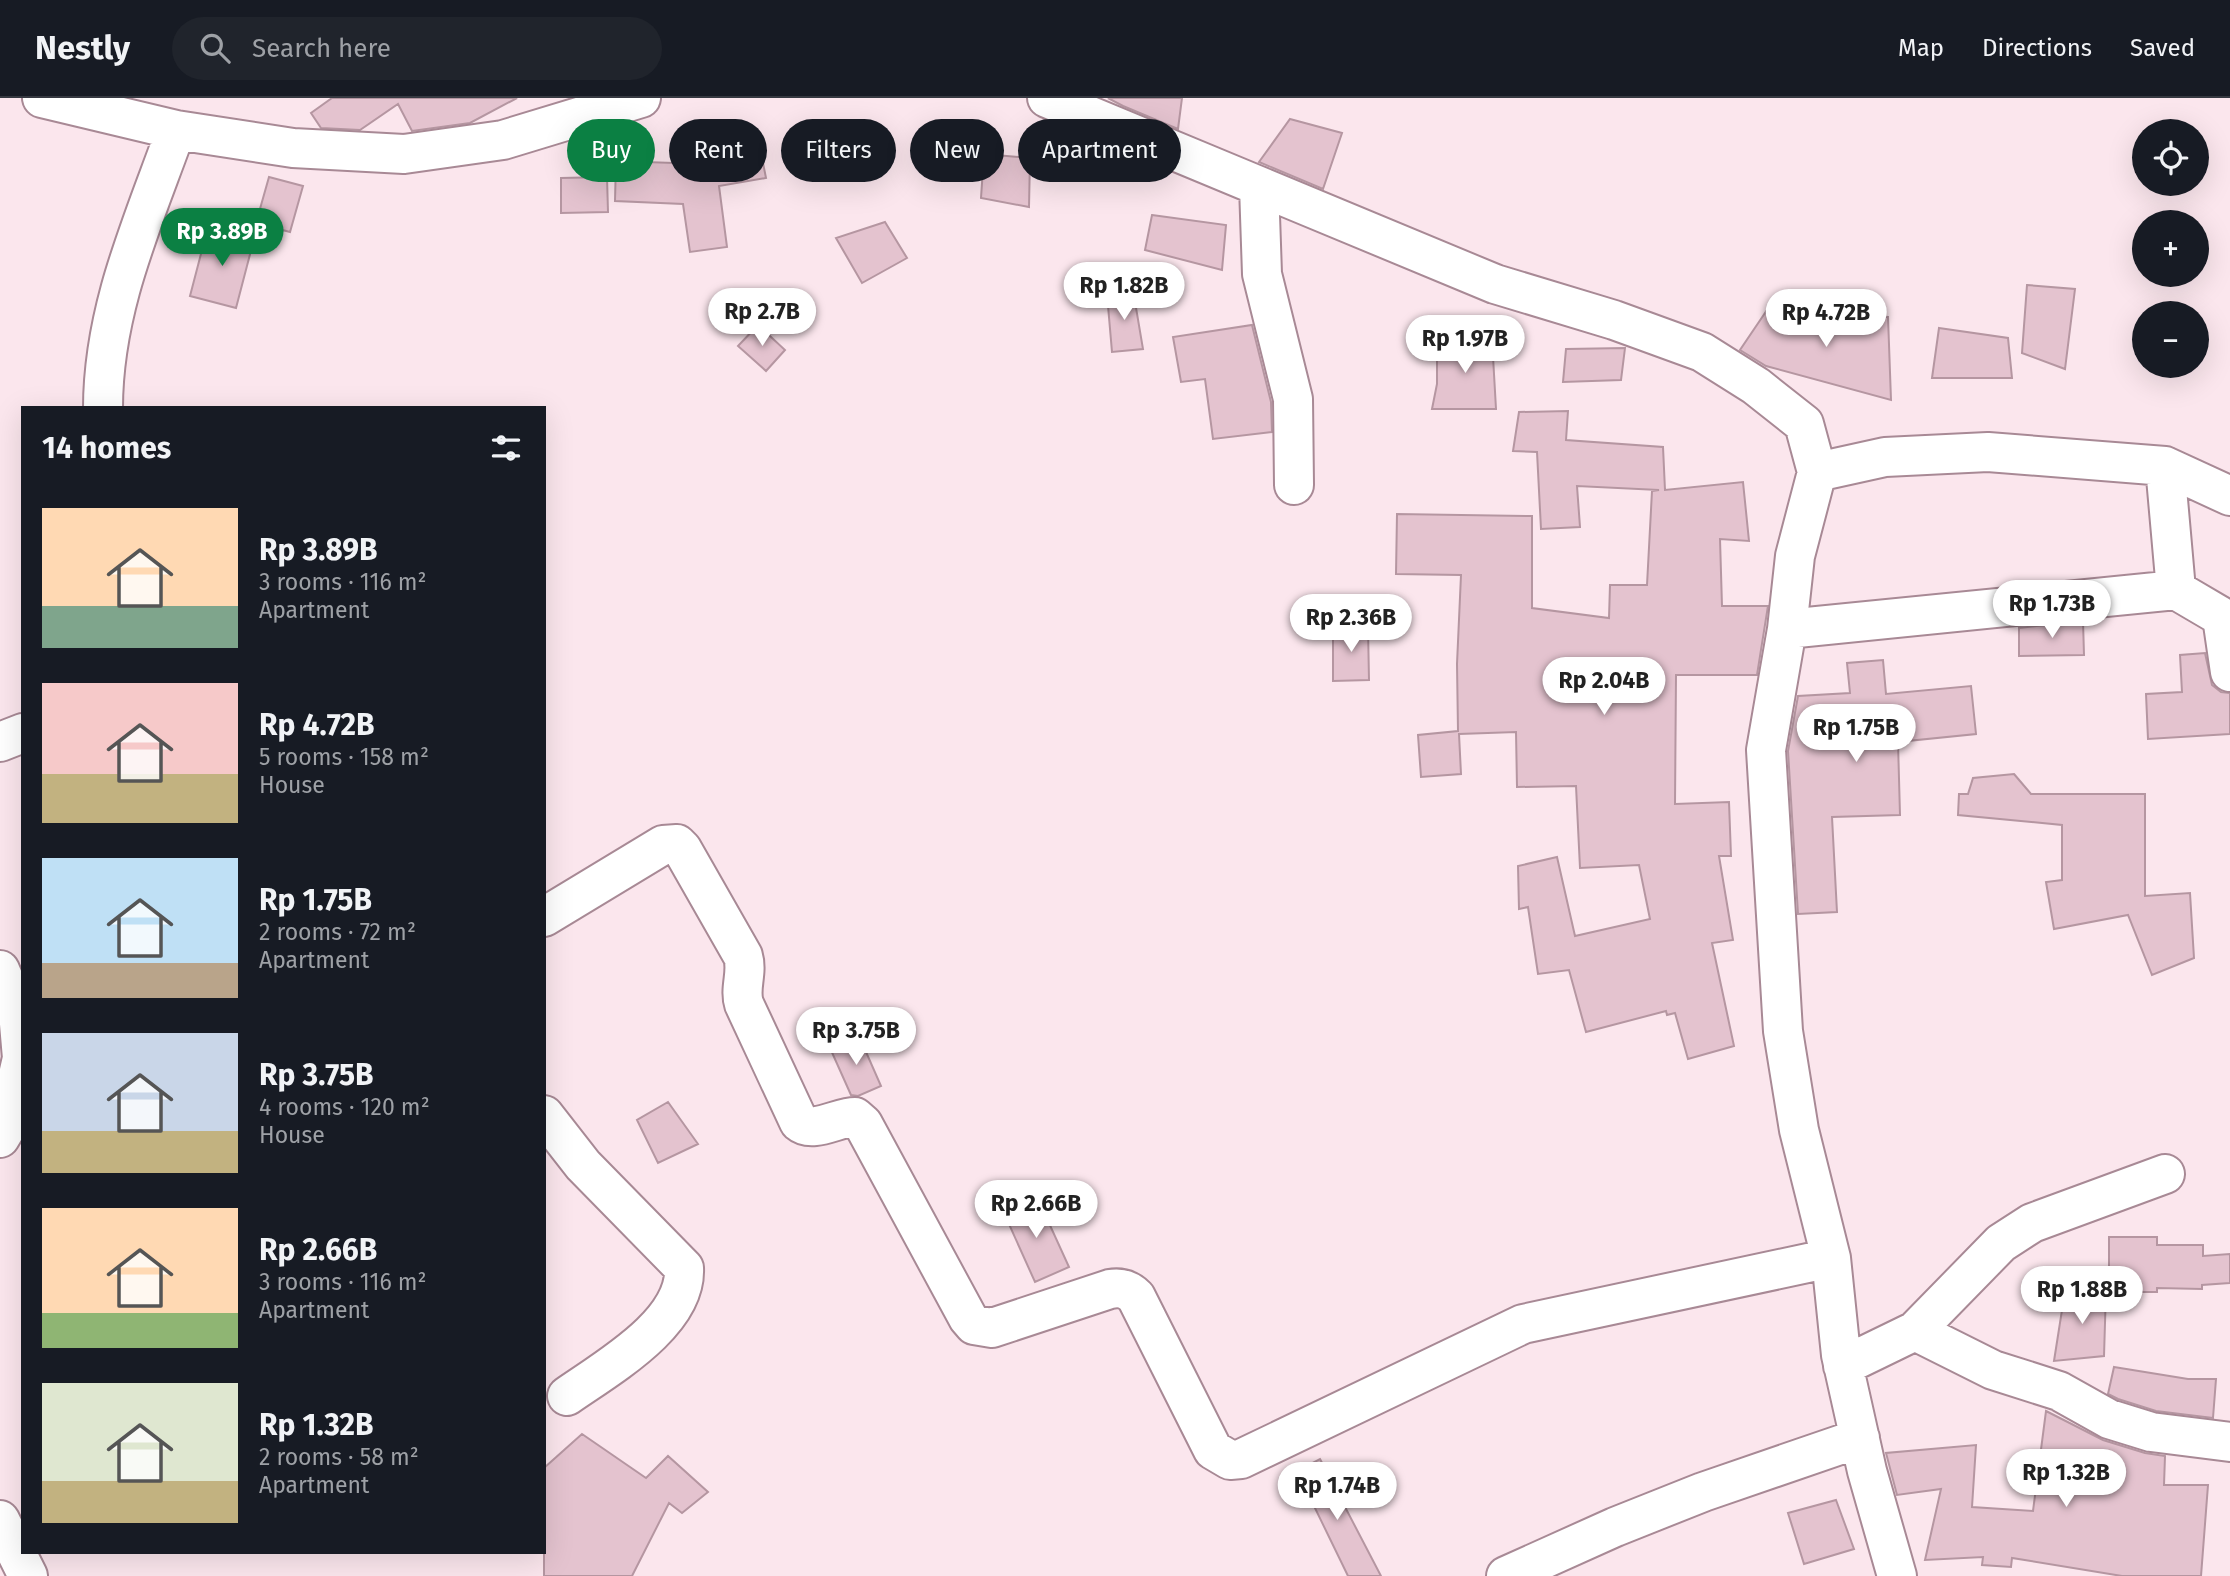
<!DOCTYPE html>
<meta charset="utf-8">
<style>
:root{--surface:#171b24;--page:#20242c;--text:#f1f3f6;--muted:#9ea1a6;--line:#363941;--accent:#0b8043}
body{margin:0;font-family:"Fira Sans",sans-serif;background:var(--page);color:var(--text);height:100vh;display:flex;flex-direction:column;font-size:26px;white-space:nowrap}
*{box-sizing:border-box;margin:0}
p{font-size:23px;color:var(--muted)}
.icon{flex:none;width:38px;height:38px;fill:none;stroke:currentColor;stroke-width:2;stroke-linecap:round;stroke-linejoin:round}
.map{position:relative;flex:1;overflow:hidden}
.details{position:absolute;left:21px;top:308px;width:525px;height:1148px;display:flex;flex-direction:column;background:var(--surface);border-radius:0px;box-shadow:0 7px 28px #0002}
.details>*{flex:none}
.banner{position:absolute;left:567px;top:21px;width:665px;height:63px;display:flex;gap:14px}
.tools{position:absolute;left:2132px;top:21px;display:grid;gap:14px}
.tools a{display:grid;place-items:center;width:77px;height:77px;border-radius:50%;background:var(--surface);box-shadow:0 7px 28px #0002;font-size:35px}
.price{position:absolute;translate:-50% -60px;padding:0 16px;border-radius:24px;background:#fff;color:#222;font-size:23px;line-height:46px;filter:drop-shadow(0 2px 4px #0008)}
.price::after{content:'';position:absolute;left:50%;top:42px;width:21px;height:16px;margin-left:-10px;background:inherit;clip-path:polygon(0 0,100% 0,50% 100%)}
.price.on{background:var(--accent);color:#fff}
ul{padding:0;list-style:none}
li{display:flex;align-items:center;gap:21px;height:175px;padding:0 21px}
li span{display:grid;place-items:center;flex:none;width:196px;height:140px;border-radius:0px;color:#555}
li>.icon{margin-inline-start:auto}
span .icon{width:84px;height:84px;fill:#fffc;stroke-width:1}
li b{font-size:30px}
h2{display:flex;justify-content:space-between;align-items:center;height:84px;padding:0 21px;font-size:30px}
.chip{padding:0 24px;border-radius:32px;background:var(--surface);box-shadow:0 7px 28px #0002;font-size:24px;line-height:63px}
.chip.on{background:var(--accent);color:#fff}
header{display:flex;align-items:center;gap:42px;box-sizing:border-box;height:98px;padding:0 35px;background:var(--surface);border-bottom:2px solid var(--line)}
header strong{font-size:33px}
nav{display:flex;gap:38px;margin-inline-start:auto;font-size:24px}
.search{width:490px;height:63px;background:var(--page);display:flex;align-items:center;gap:18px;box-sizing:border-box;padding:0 24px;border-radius:38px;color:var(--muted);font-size:26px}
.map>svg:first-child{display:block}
</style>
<header>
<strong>Nestly</strong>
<div class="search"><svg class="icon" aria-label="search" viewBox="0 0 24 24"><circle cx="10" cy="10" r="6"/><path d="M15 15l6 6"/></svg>Search here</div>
<nav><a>Map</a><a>Directions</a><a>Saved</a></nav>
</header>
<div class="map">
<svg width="2230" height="1478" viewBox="0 0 2230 1478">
<rect width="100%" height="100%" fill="#fbe6ed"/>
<!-- building -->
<path fill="#e4c3cf" stroke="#b596a1" stroke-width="2" d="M332 0H517L470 25 412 33 398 6 360 32 321 30 311 15Z
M1108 0H1182L1178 31 1123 8Z
M1290 21 1342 35 1323 91 1259 64Z
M759 45 766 80 719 88 727 149 690 154 683 106 615 103 616 63 674 65 673 60 717 57 716 52Z
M984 56 1030 60 1029 109 981 100Z
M269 79 303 88 290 134 256 125Z
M607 79 608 114 561 115V80Z
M1152 117 1226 127 1222 172 1145 152Z
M885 124 907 160 862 185 836 140Z
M208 129 254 141 236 210 190 198Z
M2027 187 2075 191 2065 271 2022 255Z
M1133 192 1143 251 1112 254 1107 196Z
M1767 212 1888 219 1891 302 1766 268 1740 252Z
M758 227 785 252 766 273 738 248Z
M1252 227 1271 304 1272 334 1213 341 1205 281 1181 284 1173 239Z
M1939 230 2008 240 2012 280H1932Z
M1492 241 1496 311H1432L1437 286V243Z
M1625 250 1621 282 1563 284 1566 251Z
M1568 313 1566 342 1663 349 1665 392 1743 384 1749 443 1720 441 1722 508H1768L1757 577H1676L1675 706 1729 704 1731 758H1719L1733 842 1712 845 1734 948 1688 961 1675 915 1667 917 1666 913 1586 934 1569 872 1538 876 1528 809 1519 811 1518 768 1557 759 1575 838 1650 821 1639 767 1580 770 1576 688 1517 689 1516 634 1459 636 1461 676 1421 679 1418 637 1458 633 1457 566 1461 477 1396 476 1397 416 1532 418V510L1609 520 1610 487H1647L1652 393 1659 392 1577 388 1580 429 1541 431 1537 354 1513 353 1519 314Z
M2083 523 2084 557 2019 558V530Z
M1368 529 1369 582 1333 583V530Z
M2205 555 2212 587 2221 594 2230 595V636L2148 641 2146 596 2182 594 2180 557Z
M1883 562 1886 596 1971 588 1976 636 1898 644 1900 717 1832 719 1837 814 1798 816 1788 653 1798 598 1850 595 1847 565Z
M2014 676 2031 696H2145V798L2190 795 2194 860 2152 877 2128 817 2054 831 2046 784 2062 782V727L1958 717 1959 696H1968L1973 680Z
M859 938 881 988 858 998 851 997 830 950Z
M668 1004 698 1046 658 1065 637 1022Z
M1038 1101 1069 1169 1035 1184 1004 1115Z
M2109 1139H2157V1147H2203V1158L2230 1156V1185L2202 1187V1191L2157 1190V1194H2109Z
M2106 1192 2104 1258 2054 1263 2065 1193Z
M2114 1269 2188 1281H2216L2213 1320 2156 1313 2118 1301 2108 1296Z
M2046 1313 2103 1342 2145 1355 2165 1358 2164 1387H2208L2201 1478H2122L2012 1460 2011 1469 1982 1467 1983 1459 1925 1462 1941 1391 1897 1397 1886 1355 1976 1347 1972 1409 2033 1413Z
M582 1336 646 1380 668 1358 708 1394 682 1415 669 1405 632 1478H544V1370Z
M1320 1361 1381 1478H1348L1297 1373Z
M1836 1402 1854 1451 1804 1466 1788 1415Z"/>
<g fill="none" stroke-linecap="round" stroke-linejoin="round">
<!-- minor casing -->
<g stroke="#a88995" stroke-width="42">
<path id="minor" d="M42 0 176 32 293 50 404 56 503 42 641 0
M1047 0 1495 186 1614 222 1702 254 1756 288 1804 326 1817 374 1885 359 1988 354 2165 368 2230 398
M1259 88 1262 176 1293 301 1294 387
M103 310C103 211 143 124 176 32
M2165 368 2176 492 2222 519 2230 574
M1817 374 1795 458 1787 531 1766 652 1783 933 1799 1032 1831 1160 1841 1257 1867 1373 1897 1478
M1787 531 2176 492
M0 644 23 635
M544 819 663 747 677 746 682 751 743 858C748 875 739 890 744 906L799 1024C813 1036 838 1019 855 1019L863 1026 968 1220 974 1227 992 1230 1110 1191C1121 1189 1128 1191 1136 1199L1213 1352 1230 1362 1241 1361 1523 1226 1831 1160
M0 872 18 914 22 960 6 1030 0 1040
M544 1017 583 1067 684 1170C687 1225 607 1270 567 1298
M1915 1233 1993 1272 2059 1293 2109 1321 2151 1334 2230 1344
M1843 1268 1915 1233 2001 1145 2032 1125 2165 1076
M0 1422 28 1478
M1506 1478 1615 1429 1703 1394 1860 1340"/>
</g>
<!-- minor -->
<use href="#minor" stroke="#fff" stroke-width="38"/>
</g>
</svg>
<div class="tools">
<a><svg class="icon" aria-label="locate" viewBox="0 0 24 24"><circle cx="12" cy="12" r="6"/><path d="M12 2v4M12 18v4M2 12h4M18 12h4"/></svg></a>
<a>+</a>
<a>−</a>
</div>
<b class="price on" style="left:222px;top:170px">Rp 3.89B</b>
<b class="price" style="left:1124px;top:224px">Rp 1.82B</b>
<b class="price" style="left:762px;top:250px">Rp 2.7B</b>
<b class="price" style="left:1826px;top:251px">Rp 4.72B</b>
<b class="price" style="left:1465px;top:277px">Rp 1.97B</b>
<b class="price" style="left:2052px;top:542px">Rp 1.73B</b>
<b class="price" style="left:1351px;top:556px">Rp 2.36B</b>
<b class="price" style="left:1604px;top:619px">Rp 2.04B</b>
<b class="price" style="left:1856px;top:666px">Rp 1.75B</b>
<b class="price" style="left:856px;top:969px">Rp 3.75B</b>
<b class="price" style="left:1036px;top:1142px">Rp 2.66B</b>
<b class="price" style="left:2082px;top:1228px">Rp 1.88B</b>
<b class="price" style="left:2066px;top:1411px">Rp 1.32B</b>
<b class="price" style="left:1337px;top:1424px">Rp 1.74B</b>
<div class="banner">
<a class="chip on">Buy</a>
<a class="chip">Rent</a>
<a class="chip">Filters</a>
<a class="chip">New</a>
<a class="chip">Apartment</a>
</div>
<section class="details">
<h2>14 homes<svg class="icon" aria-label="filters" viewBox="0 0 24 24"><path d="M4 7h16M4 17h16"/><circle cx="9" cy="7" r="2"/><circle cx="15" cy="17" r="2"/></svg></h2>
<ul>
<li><span style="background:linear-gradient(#ffd9b3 70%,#7fa58c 0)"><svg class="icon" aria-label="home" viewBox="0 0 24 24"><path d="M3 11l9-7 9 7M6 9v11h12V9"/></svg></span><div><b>Rp 3.89B</b><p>3 rooms · 116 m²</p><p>Apartment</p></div></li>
<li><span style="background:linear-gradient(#f6c9c9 65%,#c2b280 0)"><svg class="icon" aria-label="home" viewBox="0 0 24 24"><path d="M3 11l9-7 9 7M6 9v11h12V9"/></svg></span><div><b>Rp 4.72B</b><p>5 rooms · 158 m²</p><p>House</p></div></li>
<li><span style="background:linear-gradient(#bfe0f5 75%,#b9a48a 0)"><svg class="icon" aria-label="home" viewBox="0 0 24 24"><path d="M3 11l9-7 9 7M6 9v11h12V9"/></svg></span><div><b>Rp 1.75B</b><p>2 rooms · 72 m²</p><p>Apartment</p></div></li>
<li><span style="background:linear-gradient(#c9d6e8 70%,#c2b280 0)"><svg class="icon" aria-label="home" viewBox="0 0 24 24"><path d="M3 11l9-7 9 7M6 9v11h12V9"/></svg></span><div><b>Rp 3.75B</b><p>4 rooms · 120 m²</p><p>House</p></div></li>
<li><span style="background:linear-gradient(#ffd9b3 75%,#8fb573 0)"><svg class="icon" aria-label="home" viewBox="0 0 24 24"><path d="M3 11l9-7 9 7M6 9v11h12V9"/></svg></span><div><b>Rp 2.66B</b><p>3 rooms · 116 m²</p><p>Apartment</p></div></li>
<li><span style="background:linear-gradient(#dfe7d0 70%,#c2b280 0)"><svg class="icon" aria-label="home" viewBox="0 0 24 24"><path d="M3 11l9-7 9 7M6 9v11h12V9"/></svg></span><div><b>Rp 1.32B</b><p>2 rooms · 58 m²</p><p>Apartment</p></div></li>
</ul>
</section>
</div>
